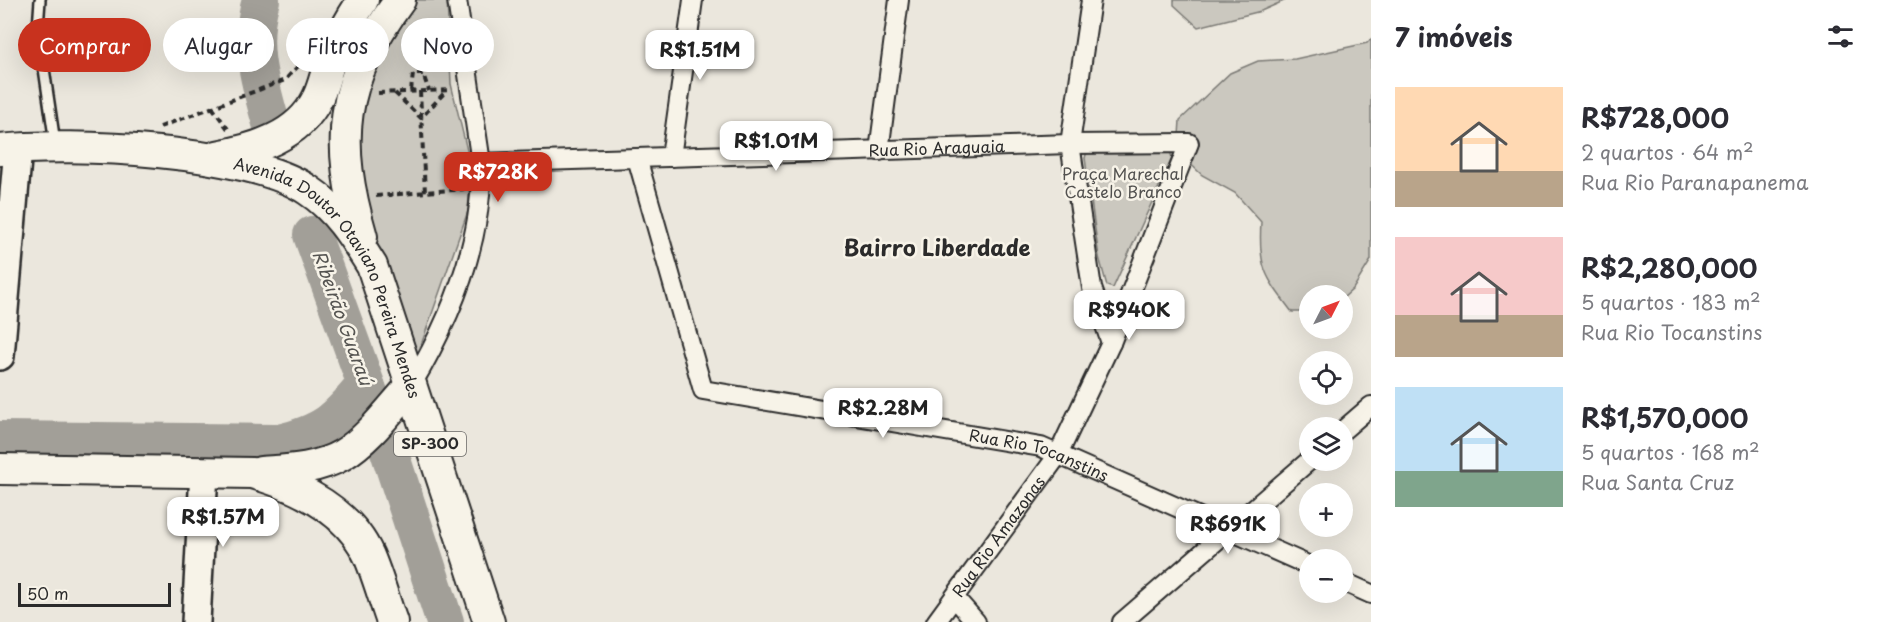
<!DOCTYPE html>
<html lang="pt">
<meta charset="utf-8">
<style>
:root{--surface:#fff;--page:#f2f2f3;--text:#2b2b33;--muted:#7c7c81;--accent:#c8321e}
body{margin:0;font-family:"Playpen Sans",sans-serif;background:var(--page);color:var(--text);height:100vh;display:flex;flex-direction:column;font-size:22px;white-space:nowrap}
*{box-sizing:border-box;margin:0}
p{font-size:20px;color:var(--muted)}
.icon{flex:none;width:33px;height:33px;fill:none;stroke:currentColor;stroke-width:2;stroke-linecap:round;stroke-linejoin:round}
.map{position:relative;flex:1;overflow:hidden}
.side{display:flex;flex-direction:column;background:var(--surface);width:510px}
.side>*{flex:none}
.guide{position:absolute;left:18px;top:18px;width:570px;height:54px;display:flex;gap:12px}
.needle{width:39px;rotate:48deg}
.fabs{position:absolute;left:1299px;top:285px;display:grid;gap:12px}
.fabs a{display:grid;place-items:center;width:54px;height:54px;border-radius:50%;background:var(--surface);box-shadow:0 6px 24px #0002;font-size:30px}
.scale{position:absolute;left:18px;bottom:15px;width:153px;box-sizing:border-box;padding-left:6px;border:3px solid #2b2b2b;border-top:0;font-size:16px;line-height:21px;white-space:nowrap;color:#2b2b2b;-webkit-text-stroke:4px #f7f3e8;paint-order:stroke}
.price{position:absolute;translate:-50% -51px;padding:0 14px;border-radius:12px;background:#fff;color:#222;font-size:20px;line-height:39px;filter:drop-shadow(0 2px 3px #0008)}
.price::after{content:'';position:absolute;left:50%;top:36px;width:18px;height:14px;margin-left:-9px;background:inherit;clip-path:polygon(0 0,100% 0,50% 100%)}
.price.on{background:var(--accent);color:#fff}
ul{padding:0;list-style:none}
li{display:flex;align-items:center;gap:18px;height:150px;padding:0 24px}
li span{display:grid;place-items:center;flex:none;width:168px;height:120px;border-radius:0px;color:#555}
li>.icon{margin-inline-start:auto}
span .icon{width:72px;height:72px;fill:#fffc;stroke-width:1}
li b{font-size:26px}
h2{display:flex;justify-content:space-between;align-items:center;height:72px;padding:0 24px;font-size:26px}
.pill{padding:0 21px;border-radius:27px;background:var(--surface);box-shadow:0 6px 24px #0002;font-size:21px;line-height:54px}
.pill.on{background:var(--accent);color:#fff}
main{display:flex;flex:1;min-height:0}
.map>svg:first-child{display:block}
</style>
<main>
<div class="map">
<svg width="1371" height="622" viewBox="0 0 1371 622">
<rect width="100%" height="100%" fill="#ebe7dd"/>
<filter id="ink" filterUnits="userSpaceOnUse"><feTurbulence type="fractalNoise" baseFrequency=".0167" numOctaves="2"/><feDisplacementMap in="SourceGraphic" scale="12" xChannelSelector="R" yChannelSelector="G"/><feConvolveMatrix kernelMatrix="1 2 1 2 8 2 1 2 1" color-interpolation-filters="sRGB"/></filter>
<g filter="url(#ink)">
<!-- green -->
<path fill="#cbc8bf" stroke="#7b7a75" stroke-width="1.5" d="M415 0H447L451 84 471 167 468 211 420 348 413 361 358 180 363 95 389 34Z
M1174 0H1286L1261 11 1198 27 1174 5Z
M1371 39V260L1353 289 1343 298 1342 296H1310L1309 312H1292C1265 276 1258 268 1261 222L1235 193 1202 175 1178 152 1180 120 1230 73 1258 61 1295 59 1367 43Z
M1087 151H1170L1172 158 1113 288 1107 286 1099 257 1085 158Z"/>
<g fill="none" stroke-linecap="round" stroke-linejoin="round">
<!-- river -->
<path stroke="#a29f98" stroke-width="38" d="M261 0C248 44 259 80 271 123
M312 235 372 401
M0 440 279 443C325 432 337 420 366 384
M388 448 445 622"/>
<!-- lane casing -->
<g stroke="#2b2b2b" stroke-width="14">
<path id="lane" d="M40 0 38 28 55 143"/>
</g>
<!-- street casing -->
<g stroke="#2b2b2b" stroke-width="22">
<g id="street">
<path d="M879 151 899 0"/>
<path d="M671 157 693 0"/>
<path id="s1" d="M637 158 703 390 1041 447 1310 566"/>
<path id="s2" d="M481 163 1070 144 1189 143 1111 343"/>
<path d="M411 386C451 319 483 243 481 163L457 0"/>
<path d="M1342 431 1371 406"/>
<path d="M1342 581 1371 594"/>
<path d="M955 598 976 622"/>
<path id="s3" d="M936 622 1058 455 1111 343 1092 288 1070 144 1091 0"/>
<path d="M1122 622 1310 460"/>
</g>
</g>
<!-- secondary casing -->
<g stroke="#2b2b2b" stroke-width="32">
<path id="secondary" d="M0 356 18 148
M196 622 204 472"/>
</g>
<!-- primary casing -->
<g stroke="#2b2b2b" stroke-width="34">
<g id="primary">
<path id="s4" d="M0 150C71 142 249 150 308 190 337 209 354 237 372 266L489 622"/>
<path d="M217 156C255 149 298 137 317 99 324 86 326 70 332 56 341 36 351 18 363 0"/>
<path d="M362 237C334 140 339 83 400 0"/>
<path d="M0 469 252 473C298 486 348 509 369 556 378 577 384 600 392 622"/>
<path d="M261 472C288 470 318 469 342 455 369 439 390 409 411 386"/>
</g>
</g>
<!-- path -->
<path stroke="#2b2b2b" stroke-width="4" stroke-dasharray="6 4.5" stroke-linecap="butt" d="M411 91 413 74H423L429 91
M420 91 425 193
M378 93 451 90
M395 93 421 118 446 91
M212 107 228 129
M160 127 285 80 303 61
M376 196 464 189"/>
<!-- lane -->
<use href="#lane" stroke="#f7f3e8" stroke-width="9"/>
<!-- street -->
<use href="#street" stroke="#f7f3e8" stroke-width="18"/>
<!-- secondary -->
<use href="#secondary" stroke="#f7f3e8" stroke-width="27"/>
<!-- primary -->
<use href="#primary" stroke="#f7f3e8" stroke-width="30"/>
</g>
</g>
<g text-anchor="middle" stroke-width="5" stroke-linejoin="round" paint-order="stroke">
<!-- shield labels -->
<rect fill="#f7f3e8" stroke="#686764" stroke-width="1.5" x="394" y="432" width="72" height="24" rx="4.5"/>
<g font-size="15" font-weight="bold" fill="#2b2b2b">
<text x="430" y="449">SP-300</text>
</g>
<!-- street labels -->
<g font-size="16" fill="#2b2b2b" stroke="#f7f3e8">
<text dy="6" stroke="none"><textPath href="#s2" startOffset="456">Rua Rio Araguaia</textPath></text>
<text dy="6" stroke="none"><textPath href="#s4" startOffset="394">Avenida Doutor Otaviano Pereira Mendes</textPath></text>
<text dy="6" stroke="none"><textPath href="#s1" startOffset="584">Rua Rio Tocanstins</textPath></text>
<text dy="6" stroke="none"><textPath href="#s3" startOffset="106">Rua Rio Amazonas</textPath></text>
</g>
<!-- park labels -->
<g font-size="16" fill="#535250" stroke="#f7f3e8">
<text x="1123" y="180">Praça Marechal<tspan x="1123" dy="18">Castelo Branco</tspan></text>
</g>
<!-- water labels -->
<g font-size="18" font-style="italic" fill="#555451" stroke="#f7f3e8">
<text transform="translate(342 318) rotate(70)" y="6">Ribeirão Guaraú</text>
</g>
<!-- district labels -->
<g font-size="22" font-weight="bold" fill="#2b2b2b" stroke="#f7f3e8">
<text x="937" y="256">Bairro Liberdade</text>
</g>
</g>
</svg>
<div class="fabs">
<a><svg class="needle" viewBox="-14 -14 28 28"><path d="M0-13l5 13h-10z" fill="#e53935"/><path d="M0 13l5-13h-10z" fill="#7c7c81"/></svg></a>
<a><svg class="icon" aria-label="locate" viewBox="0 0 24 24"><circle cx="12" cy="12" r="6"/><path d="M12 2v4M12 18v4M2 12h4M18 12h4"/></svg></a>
<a><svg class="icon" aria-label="layers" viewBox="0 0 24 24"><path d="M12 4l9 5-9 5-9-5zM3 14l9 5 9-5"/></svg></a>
<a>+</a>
<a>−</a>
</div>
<div class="scale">50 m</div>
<b class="price" style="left:700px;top:81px">R$1.51M</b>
<b class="price" style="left:776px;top:172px">R$1.01M</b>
<b class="price on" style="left:498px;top:203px">R$728K</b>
<b class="price" style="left:1129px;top:341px">R$940K</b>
<b class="price" style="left:883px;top:439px">R$2.28M</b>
<b class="price" style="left:223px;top:548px">R$1.57M</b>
<b class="price" style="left:1228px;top:555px">R$691K</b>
<div class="guide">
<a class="pill on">Comprar</a>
<a class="pill">Alugar</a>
<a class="pill">Filtros</a>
<a class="pill">Novo</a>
</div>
</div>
<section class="side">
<h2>7 imóveis<svg class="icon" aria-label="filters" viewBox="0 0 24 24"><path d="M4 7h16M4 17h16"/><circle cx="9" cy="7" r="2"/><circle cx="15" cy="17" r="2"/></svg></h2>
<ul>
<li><span style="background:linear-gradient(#ffd9b3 70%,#b9a48a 0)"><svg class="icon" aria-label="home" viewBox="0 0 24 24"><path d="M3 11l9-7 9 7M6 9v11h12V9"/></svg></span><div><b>R$728,000</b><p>2 quartos · 64 m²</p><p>Rua Rio Paranapanema</p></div></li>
<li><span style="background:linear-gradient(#f6c9c9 65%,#b9a48a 0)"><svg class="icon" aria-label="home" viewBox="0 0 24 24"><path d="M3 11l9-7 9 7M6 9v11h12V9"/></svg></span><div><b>R$2,280,000</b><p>5 quartos · 183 m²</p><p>Rua Rio Tocanstins</p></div></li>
<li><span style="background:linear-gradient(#bfe0f5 70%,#7fa58c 0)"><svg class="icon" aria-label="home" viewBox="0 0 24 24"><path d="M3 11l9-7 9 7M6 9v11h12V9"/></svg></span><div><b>R$1,570,000</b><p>5 quartos · 168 m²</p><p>Rua Santa Cruz</p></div></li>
</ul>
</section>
</main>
